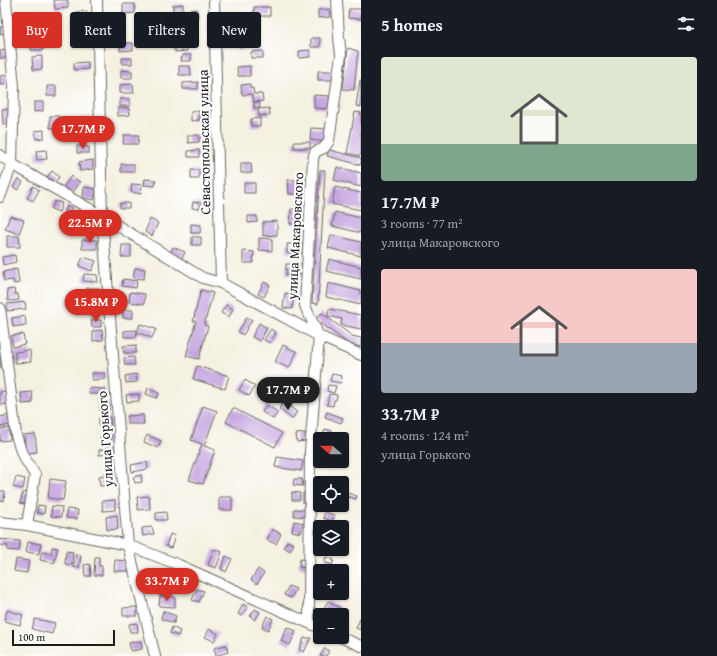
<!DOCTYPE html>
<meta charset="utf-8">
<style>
:root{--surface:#171b24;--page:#242831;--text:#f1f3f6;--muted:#9ea1a6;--accent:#d93025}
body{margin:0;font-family:"Gentium Book Plus",serif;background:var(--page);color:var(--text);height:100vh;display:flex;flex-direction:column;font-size:15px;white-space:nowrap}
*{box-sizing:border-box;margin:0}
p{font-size:13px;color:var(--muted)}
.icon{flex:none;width:22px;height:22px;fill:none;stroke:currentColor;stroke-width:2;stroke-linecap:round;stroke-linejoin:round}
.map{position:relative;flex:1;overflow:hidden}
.sheet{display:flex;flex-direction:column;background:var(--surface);width:356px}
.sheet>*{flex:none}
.guide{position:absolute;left:12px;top:12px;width:289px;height:36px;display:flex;gap:8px}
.needle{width:26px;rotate:291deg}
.buttons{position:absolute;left:313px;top:432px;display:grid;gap:8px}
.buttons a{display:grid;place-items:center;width:36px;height:36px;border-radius:4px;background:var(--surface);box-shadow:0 1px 3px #0004;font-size:20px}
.scale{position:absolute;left:12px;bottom:10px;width:103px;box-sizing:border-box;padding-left:4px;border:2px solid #1c1c1c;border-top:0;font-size:11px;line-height:14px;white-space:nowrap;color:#1c1c1c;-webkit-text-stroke:3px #fff;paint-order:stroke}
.price{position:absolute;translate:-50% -34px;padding:0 9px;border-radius:14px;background:var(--accent);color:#fff;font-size:13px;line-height:26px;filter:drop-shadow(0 1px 2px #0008)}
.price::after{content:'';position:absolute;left:50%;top:24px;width:12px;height:9px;margin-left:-6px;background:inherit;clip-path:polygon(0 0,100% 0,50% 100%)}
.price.current{background:#222;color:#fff}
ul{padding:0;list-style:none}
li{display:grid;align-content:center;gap:8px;height:212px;padding:0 20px}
li span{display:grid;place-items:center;height:124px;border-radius:4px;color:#555}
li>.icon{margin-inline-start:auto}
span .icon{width:72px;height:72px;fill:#fffc;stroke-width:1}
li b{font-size:17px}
h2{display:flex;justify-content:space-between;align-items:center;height:48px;padding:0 20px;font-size:17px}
.pill{padding:0 14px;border-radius:4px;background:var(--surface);box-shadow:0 1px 3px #0004;font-size:14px;line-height:36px}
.pill.current{background:var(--accent);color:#fff}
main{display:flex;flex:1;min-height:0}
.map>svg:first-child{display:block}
</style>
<main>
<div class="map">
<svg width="361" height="656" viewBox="0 0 361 656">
<rect width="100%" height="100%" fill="#fff"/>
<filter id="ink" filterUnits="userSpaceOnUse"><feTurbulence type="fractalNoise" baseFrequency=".025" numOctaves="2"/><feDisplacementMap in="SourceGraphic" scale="8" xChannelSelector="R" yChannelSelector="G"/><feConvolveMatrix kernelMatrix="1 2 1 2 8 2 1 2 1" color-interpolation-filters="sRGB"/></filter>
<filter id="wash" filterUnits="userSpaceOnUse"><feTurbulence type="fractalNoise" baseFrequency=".012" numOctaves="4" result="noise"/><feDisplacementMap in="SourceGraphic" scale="16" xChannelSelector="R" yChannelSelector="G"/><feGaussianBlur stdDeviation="0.9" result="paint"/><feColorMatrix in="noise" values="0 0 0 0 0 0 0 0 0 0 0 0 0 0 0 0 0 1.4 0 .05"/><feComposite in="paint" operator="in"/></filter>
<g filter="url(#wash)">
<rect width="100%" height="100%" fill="#f4f1e1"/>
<g id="blocks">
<!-- building -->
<path fill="#c5a5e0" d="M54 0H68V8L55 9Z
M123 4H135V13L123 14Z
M183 4V10L173 11V5Z
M254 7H270V16H254Z
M197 9 198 17H190V10Z
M329 9 330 17 318 18V10Z
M349 9H361V19L348 18Z
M87 11V18H76V12Z
M170 19H185V28H170Z
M85 20 86 28 73 29 72 21Z
M237 21H248V29L238 30Z
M52 24V31L43 32V25Z
M0 27H4L5 33 0 34Z
M76 33H88V40L76 41Z
M31 36H48V44L43 46V50H31Z
M247 37 248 46 240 47 239 38Z
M311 38H320V47H311Z
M120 43H133V50L120 51Z
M187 43V51L175 52V44Z
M348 48 358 51 354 90 343 89Z
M7 50V58H0V51Z
M310 50V57L299 58V51Z
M263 51V58H251V52Z
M182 55H191V61H181Z
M42 56V69L33 70 32 57Z
M122 58H132V64H122Z
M88 62V69L74 70V63Z
M179 66H190L191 75H179Z
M250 66V76H238L237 67Z
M121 70 132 71V78H121Z
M318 71H332L333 80H318Z
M10 75 11 84 0 85V76Z
M360 80H361V107L356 106Z
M198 82V89H183V83Z
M133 84 134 93H120V85Z
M250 84V88H253L254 94H262L263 101 254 102 252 94 242 95 241 85Z
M47 86H56V96H47Z
M314 95 330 96 329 109 314 108Z
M120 99H130V106H120Z
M34 102H43V111L34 112Z
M254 102H259L260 108H254Z
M118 108H129L130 115 118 116Z
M269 108 270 115 259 116 258 109Z
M2 109H10L11 124H3Z
M199 111V120L191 121V112Z
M355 112 361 113V151L360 156 347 153Z
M50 116H59L58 128H50Z
M81 118H89V130H81Z
M260 118V126H251V119Z
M311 128 328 129 327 142 310 140Z
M44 130V138L36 139 35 131Z
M80 134H90L89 140 80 139Z
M124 135H139L138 144H123Z
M188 135H199V142L188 143Z
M294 142H310V148H294Z
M77 146 89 147V153H77Z
M46 150 47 159 37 160 36 151Z
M199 150V157H188V151Z
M329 150 361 158V165L327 156Z
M93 160V169L80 171 79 162Z
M241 163H251L252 173H241Z
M121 164H134V172H121Z
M337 167 361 173V187L334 180Z
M191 170H199V179H191Z
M320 170H325L318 304 312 303Z
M52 171 59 177 55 183 47 177Z
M71 176 80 182 72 194 63 188Z
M18 179 23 182 18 190 13 187Z
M145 179 156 180 155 186 144 185Z
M288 180H306V194H289Z
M244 183H255V193H244Z
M132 184 142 185 141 194 131 192Z
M33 186 39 190 33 201 27 198Z
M84 187 96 189 94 200 83 198Z
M335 187 361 193V210L332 204Z
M55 201 62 203 59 212 51 209Z
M193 202 201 203 199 209 192 208Z
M120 203H129V208H120Z
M67 206 72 208 68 218 63 216Z
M291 209 305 210 304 224H290Z
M335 212 361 218V233L332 226Z
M10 216 24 220 19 234 5 229Z
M248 216H257V222L248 223Z
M95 218V228H82V219Z
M150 219 158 223 152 236 145 232Z
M277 221V235L263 236V222Z
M191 224 201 225 200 233H191Z
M331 235 361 242V256L328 248Z
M7 236H19L20 247H7Z
M192 237H201V245H192Z
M259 238 272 239V251L259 250Z
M82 240H97V249H82Z
M287 244H303V253H287Z
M122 245H131V257H121Z
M173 247 185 252 182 259 170 254Z
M243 251 254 252 253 263H243Z
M15 255 16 262 3 265 2 257Z
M83 257 96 261 92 271 79 266Z
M329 259 361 267V279L326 271Z
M286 264H302V275H286Z
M135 268 145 269 144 279 133 278Z
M17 269 19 283 14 284 13 280 4 281 3 272Z
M84 274 97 275 98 282 83 281Z
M123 279 137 281 136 288 122 286Z
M264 282 270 285 264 297 258 294Z
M328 283 361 291V305L326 297Z
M87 288H99V293L87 294Z
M14 289 15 294H18L19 300 8 301 7 290Z
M201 290 213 293 204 325 208 326 199 359 186 356 196 321H193Z
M130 292 145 294 144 304 129 302Z
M285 293 294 294 292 309 283 308Z
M25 302 26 309 7 311V304Z
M101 303V313L91 314 90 304Z
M226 305 233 309 229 317 221 313Z
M329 309 361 315V329L341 325 342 319 328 316Z
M122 310H133V318H123Z
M322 313 352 336 361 338V347L349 344 315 319Z
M25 316 26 325 13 327 12 318Z
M247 317 252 320 243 335 238 332Z
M91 320H101V327H92Z
M259 323 267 328 260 341 252 337Z
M140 324 156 329 152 338 137 332Z
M271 329 276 333 270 343 264 340Z
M102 330 103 340 93 341V331Z
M136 330 137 332 136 337H124V331Z
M23 334 25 344 13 347 11 336Z
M136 345V353H124L123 346Z
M283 345 297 352 289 368 275 362Z
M30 350 31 362 15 363V352Z
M0 356H2L3 367H0Z
M134 357 135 365H125L124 358Z
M197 366 229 376 225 389 193 379Z
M92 373H105V379L92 380Z
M136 374 137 382 126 383 125 376Z
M332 374 342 376 341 383 330 381Z
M245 380 255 386 249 396 239 390Z
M328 385 336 386 334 393 327 391Z
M89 388 105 389V394H89Z
M148 388 159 393 157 398 146 394Z
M5 391 7 404 0 405V392Z
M32 392 33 403 22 404 21 393Z
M139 394V401L127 402 126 395Z
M329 394 337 395 336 400H334L333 406 327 405Z
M100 402H109V411H100Z
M283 402 297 412 292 419 279 409Z
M266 405 278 412 273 419 262 412Z
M203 406 217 411 204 446 215 450 203 484 189 480 202 444 191 440Z
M233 408 282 433 275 447 226 422Z
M327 412 343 418 341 423 325 417Z
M8 415 10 425 0 427V417Z
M143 415 144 424H127V416Z
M110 417 111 427H99V418Z
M9 428 10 440 0 441V429Z
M325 429 332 431 331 438 323 436Z
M305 433 306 441 297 442 296 434Z
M35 434 37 452 26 453 24 435Z
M147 435 161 441 158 448 144 442Z
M111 436V443L101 444 100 437Z
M113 448 114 459 108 460 107 454 99 455V450Z
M277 457 303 461 301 471 275 467Z
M147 462 148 469 132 472 131 465Z
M111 475 112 485 100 486 99 476Z
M141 475 142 482 135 483 133 477Z
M16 477 25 479 23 489 13 487Z
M330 477 341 479 340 483H329Z
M50 479 66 481 63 500 48 498Z
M294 479H302L303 486 293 485Z
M0 491H5L4 501 0 500Z
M342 491 357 496 356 499 342 495Z
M23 492 30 494 28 505 20 503Z
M292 492 300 493V500H292Z
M303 493H308V503H303Z
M149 496 150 509 138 510 137 497Z
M219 497H232V510H219Z
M115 500V510L103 511 102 501Z
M38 505 45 506 44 514 37 513Z
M324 505H333L332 509 324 507Z
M52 506 62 507 61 517 51 516Z
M67 509 78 510 77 519 66 518Z
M294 509 307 510 306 517 294 516Z
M166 512 167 520H156V513Z
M325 512 334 515 332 521 323 518Z
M117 515 118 529 107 530 106 517Z
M294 521 303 523 301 533 292 531Z
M152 527 154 534 143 536 142 528Z
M272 529 281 534 276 544 267 540Z
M170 534 175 536 171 548 166 546Z
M0 539 20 541 19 551 7 550 8 546 0 545Z
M287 541 294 544 290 551 284 547Z
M28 542 41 544 39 554 26 552Z
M52 547 58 548 54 563 40 560 42 552 51 554Z
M214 549 222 552 216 568 208 565Z
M66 551 73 552 72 565 65 564Z
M76 554 81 555 79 568 73 567Z
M226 556 232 559 226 572 221 569Z
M95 557H99V566H102V575H94Z
M326 557 334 560 332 565 324 562Z
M16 559 29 561 27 573 14 571Z
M300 559 307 560 306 568 299 567Z
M115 560 129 561V571H114Z
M90 564 91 576H85L84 565Z
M258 569 264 573 257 584 251 580Z
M172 584 173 594 158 595V588H162V585Z
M289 586 296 589 291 598 284 595Z
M197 589 204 591 199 602 192 600Z
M160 596 175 597V607L159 606Z
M328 601 340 608 336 615 331 612 329 615H325L321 613Z
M243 604 248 607 242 616 238 614Z
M137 607V616H123V608Z
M255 609 260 612 255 620 250 616Z
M7 610 23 615 20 625 4 621Z
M163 611 176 616 174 623 161 619Z
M267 616 273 619 268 630 262 627Z
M361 617V630L356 628Z
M35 619 55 623 52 634 32 629Z
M137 623 138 632H130L129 624Z
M172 627 180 631 178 636 170 633Z
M287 627 296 631 290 645 281 641Z
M209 629 218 634 214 641 205 637Z
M304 638H311L304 652 299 650Z
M141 641 142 649 131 651 129 643Z
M226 645 228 652 216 656 214 648Z
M325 648 329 651 326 656H320Z"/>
</g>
</g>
<g filter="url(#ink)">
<use href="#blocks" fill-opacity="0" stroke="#686761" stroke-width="1"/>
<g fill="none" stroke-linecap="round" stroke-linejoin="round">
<!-- minor casing -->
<g stroke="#686761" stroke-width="12">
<path id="minor" d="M97 0 102 216 128 545 155 656
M214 0 221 283
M0 155 12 164 102 216 203 278 221 283 319 336 361 355
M0 197 12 164 14 87 6 0
M0 308 16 435 22 454 35 475 27 525
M0 522 27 525 128 545 179 565 320 628
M309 623 310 452 319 336 305 306 313 159 315 152 324 148 329 141 341 55 339 38 337 0
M340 637 361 646"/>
</g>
<!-- minor -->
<use href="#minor" stroke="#fff" stroke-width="10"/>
</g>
</g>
<g text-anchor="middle" stroke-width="4" stroke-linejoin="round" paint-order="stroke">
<!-- street labels -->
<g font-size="14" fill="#1c1c1c" stroke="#fff">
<text transform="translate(204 142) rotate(-91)" y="5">Севастопольская улица</text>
<text transform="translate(295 236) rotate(-87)" y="5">улица Макаровского</text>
<text transform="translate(105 439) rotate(-94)" y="5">улица Горького</text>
</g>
</g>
</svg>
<div class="buttons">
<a><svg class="needle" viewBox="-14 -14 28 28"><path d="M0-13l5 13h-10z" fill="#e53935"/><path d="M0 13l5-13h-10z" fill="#9ea1a6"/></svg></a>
<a><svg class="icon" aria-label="locate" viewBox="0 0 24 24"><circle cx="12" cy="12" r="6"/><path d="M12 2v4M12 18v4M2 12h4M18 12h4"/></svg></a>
<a><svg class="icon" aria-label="layers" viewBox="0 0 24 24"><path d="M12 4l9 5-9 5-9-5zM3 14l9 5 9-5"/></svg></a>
<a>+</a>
<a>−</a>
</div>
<div class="scale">100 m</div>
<b class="price" style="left:83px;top:150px">17.7M ₽</b>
<b class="price" style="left:90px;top:244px">22.5M ₽</b>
<b class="price" style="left:96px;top:323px">15.8M ₽</b>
<b class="price current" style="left:288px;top:411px">17.7M ₽</b>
<b class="price" style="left:167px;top:602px">33.7M ₽</b>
<div class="guide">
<a class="pill current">Buy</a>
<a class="pill">Rent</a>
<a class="pill">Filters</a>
<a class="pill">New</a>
</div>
</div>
<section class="sheet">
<h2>5 homes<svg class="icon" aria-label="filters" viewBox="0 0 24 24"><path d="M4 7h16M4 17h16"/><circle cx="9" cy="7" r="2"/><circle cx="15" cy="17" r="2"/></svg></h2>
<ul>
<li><span style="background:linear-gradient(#dfe7d0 70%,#7fa58c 0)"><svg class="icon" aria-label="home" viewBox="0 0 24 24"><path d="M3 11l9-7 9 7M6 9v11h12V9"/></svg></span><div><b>17.7M ₽</b><p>3 rooms · 77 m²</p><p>улица Макаровского</p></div></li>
<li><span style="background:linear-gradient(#f6c9c9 60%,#9aa5b1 0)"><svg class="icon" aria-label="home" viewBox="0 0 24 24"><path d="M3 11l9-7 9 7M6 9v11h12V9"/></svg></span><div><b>33.7M ₽</b><p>4 rooms · 124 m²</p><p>улица Горького</p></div></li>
</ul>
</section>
</main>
